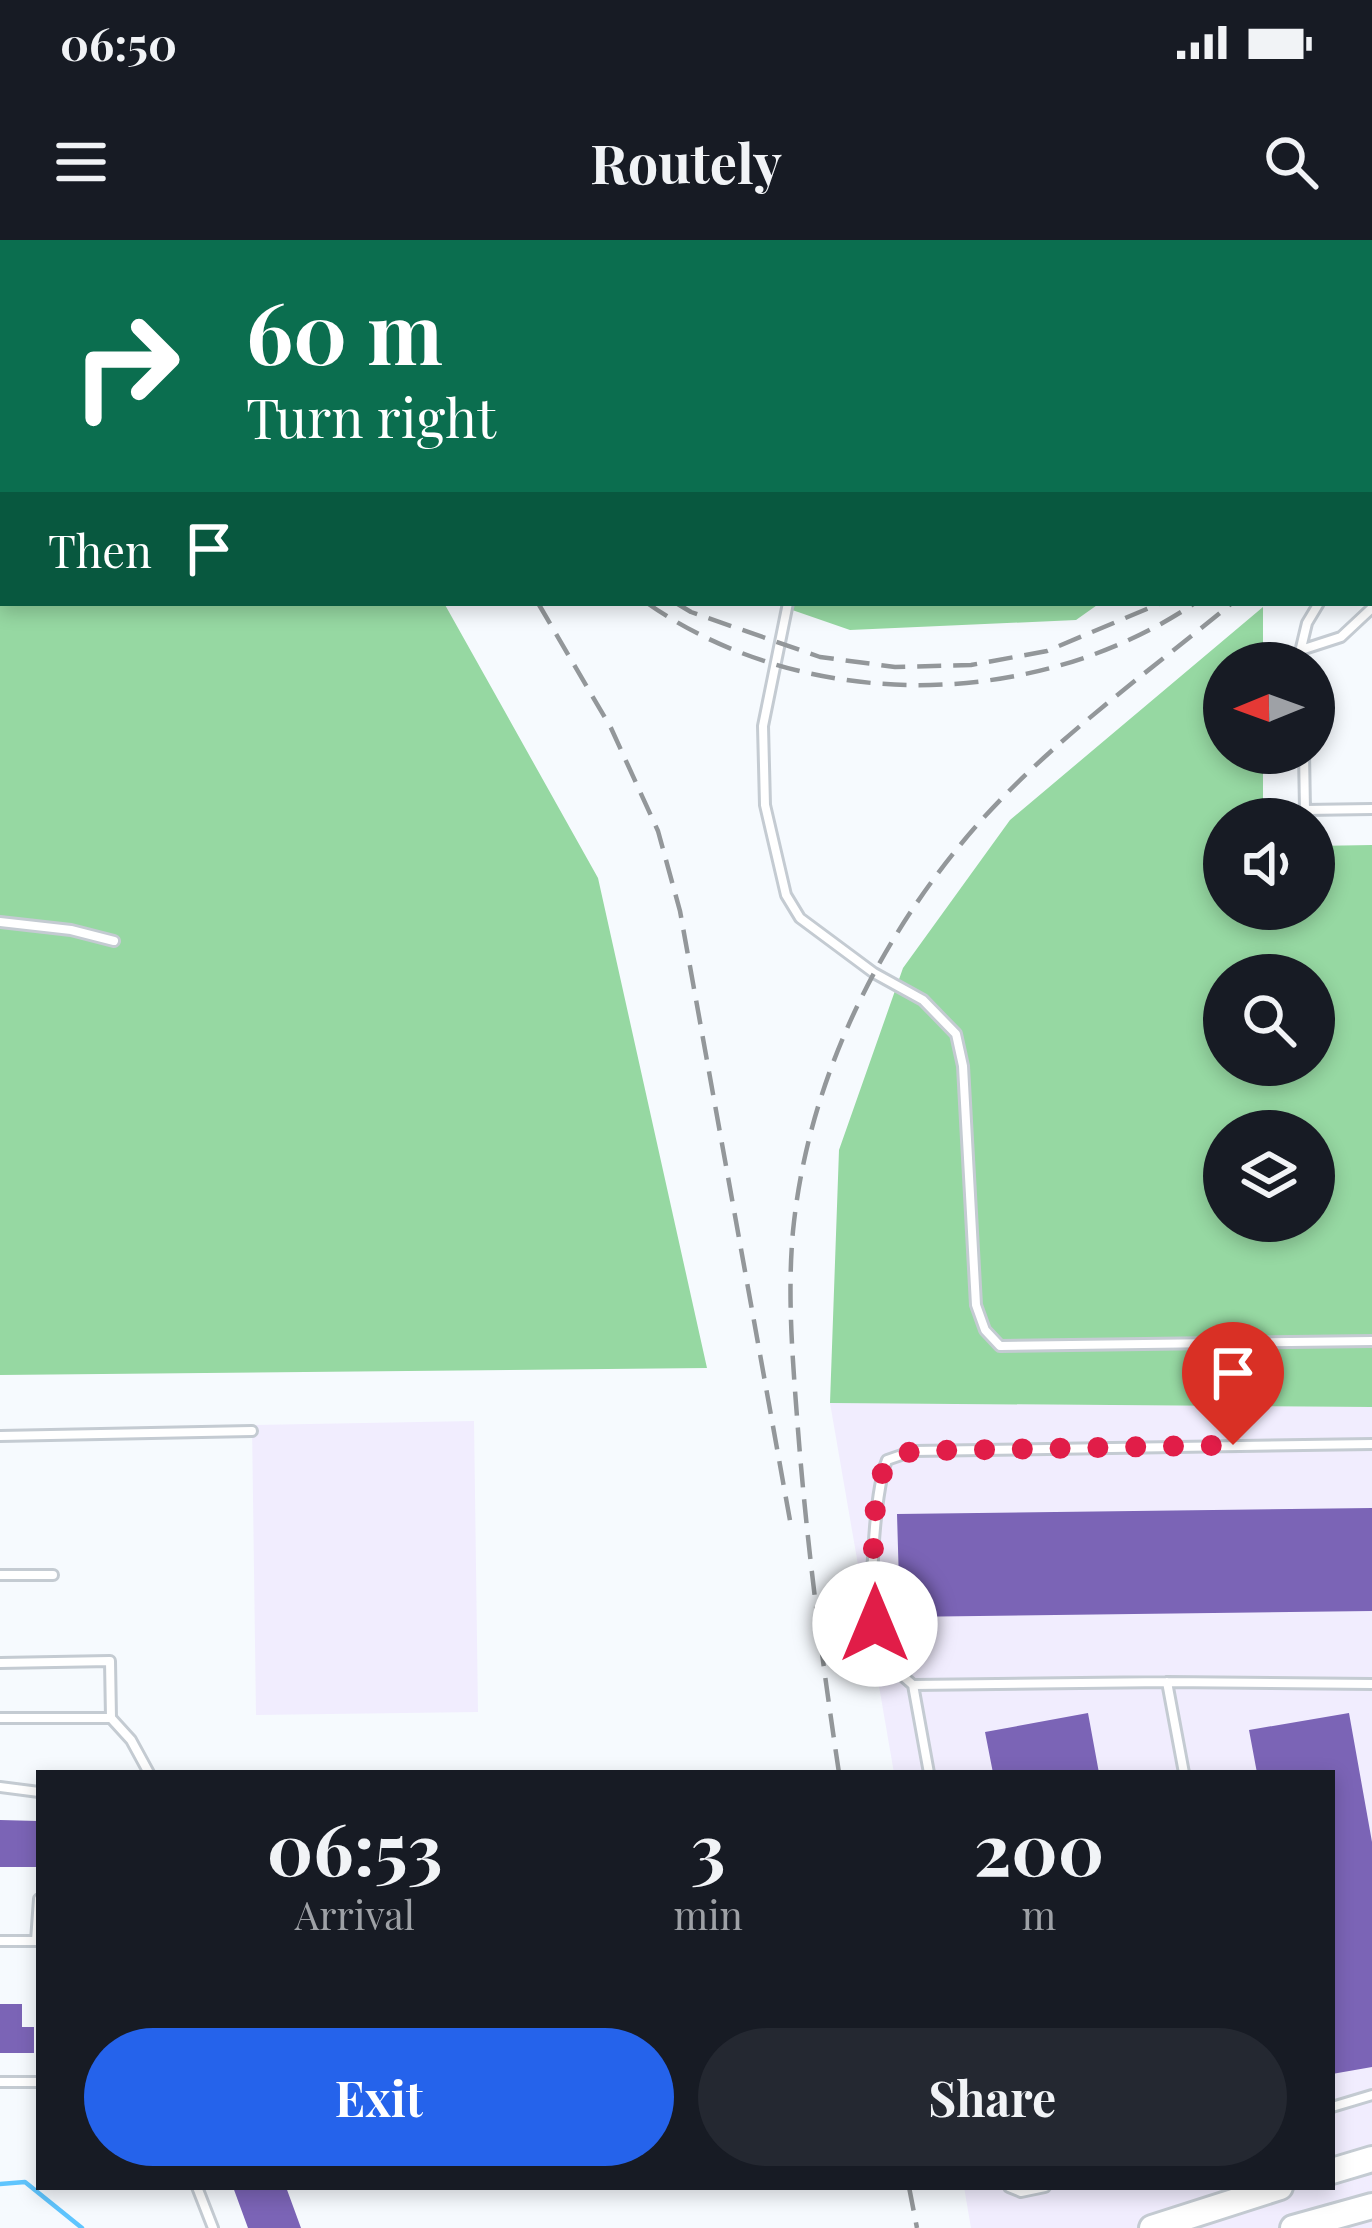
<!DOCTYPE html>
<style>
:root{--surface:#171b24;--page:#242831;--text:#f1f3f6;--muted:#9ea1a6;--accent:#2563eb}
body{margin:0;font-family:"Playfair Display",serif;background:var(--page);color:var(--text);height:100vh;display:flex;flex-direction:column;font-size:45px;white-space:nowrap}
*{box-sizing:border-box;margin:0}
p{font-size:39px;color:var(--muted)}
.icon{flex:none;width:66px;height:66px;fill:none;stroke:currentColor;stroke-width:2;stroke-linecap:round;stroke-linejoin:round}
.map{position:relative;flex:1;overflow:hidden}
.panel{position:absolute;left:36px;top:1530px;width:1299px;height:420px;display:flex;flex-direction:column;background:var(--surface);border-radius:0px;box-shadow:0 6px 18px #0003}
.panel>*{flex:none}
.hud{position:absolute;left:0px;top:0px;width:1374px;height:366px;box-shadow:0 6px 18px #0003;background:#0b6e4f;color:#fff;overflow:hidden}
.needle{width:78px;rotate:269deg}
.fabs{position:absolute;left:1203px;top:402px;display:grid;gap:24px}
.fabs a{display:grid;place-items:center;width:132px;height:132px;border-radius:50%;background:var(--surface);box-shadow:0 6px 18px #0003;font-size:60px}
.pin{position:absolute;display:grid;place-items:center;width:102px;height:102px;color:#fff;margin:-123px -51px;border-radius:50% 50% 50% 0;rotate:-45deg;box-shadow:0 0 12px #0007}
.pin .icon{rotate:45deg}
.me{position:absolute;width:132px;margin:-66px;rotate:0deg;stroke-linejoin:round;filter:drop-shadow(0 0 9px #0008)}
.turn{display:flex;align-items:center;gap:42px;height:252px;padding:0 48px;font-size:54px}
.turn .icon{width:156px;height:156px;stroke-width:2.5}
.turn b{display:block;font-size:84px;line-height:102px}
.then{display:flex;align-items:center;height:114px;padding:0 48px;background:#0003;gap:24px;font-size:45px}
.eta{display:flex;justify-content:space-evenly;align-items:center;height:204px;text-align:center}
.eta b{font-size:72px;font-weight:700;line-height:84px}
.cta{display:flex;gap:24px;margin-top:auto;padding:24px 48px}
.cta a{flex:1;height:138px;border-radius:72px;background:var(--accent);color:#fff;font-size:48px;font-weight:700;line-height:138px;text-align:center}
.cta a+a{background:var(--page);color:var(--text)}
.status{display:flex;justify-content:space-between;align-items:center;height:84px;padding:0 60px;background:var(--surface);direction:ltr}
.status svg{height:33px;fill:currentColor}
header{display:flex;justify-content:space-between;align-items:center;height:156px;padding:0 48px;background:var(--surface);font-size:54px;font-weight:700}
.map>svg:first-child{display:block}
.industrial{fill:#f1edfe}
.green{fill:#96d8a2;fill-rule:evenodd}
.lines{fill:none;stroke-linecap:round;stroke-linejoin:round}
.stream{stroke:#5fc5fe;stroke-width:4.5}
.building{fill:#7b64b6}
.lane-casing{stroke:#c4cbd2;stroke-width:14}
.primary-casing{stroke:#c4cbd2;stroke-width:30}
.lane{stroke:#fff;stroke-width:8}
.primary{stroke:#fff;stroke-width:24}
.rail{stroke:#93979a;stroke-width:4.5;stroke-dasharray:24 12;stroke-linecap:butt}
.route{stroke:#e11d48;stroke-width:21;stroke-dasharray:0 37.8}
</style>
<div class="status"><b>06:50</b><svg viewBox="0 0 49 12"><path d="M0 12V9h3v3zM5 12V6h3v6zM10 12V3h3v9zM15 12V0h3v12zM26 1h20v11H26zM47 4h2v5h-2z"/></svg></div>
<header><svg class="icon" aria-label="menu" viewBox="0 0 24 24"><path d="M4 6h16M4 12h16M4 18h16"/></svg>Routely<svg class="icon" aria-label="search" viewBox="0 0 24 24"><circle cx="10" cy="10" r="6"/><path d="M15 15l6 6"/></svg></header>
<div class="map">
<svg width="1372" height="1988" viewBox="0 0 1372 1988">
<rect width="100%" height="100%" fill="#f6fafe"/>
<path class="industrial" d="M830,1163l542,4v821h-401l-7,-41h368v-414h-438z
M474,1181l4,291 -222,3 -4,-290z"/>
<path class="green" d="M0,0h266l1,3h-264v360h441l154,275 109,490 -707,7z
M594,0h778v155l-1,-152z
M772,363h328l-24,17 -226,10z
M1263,367v56h-39v90h39v66h-39v90h90v-63l58,-1v562l-542,-4 9,-253 64,-182 107,-148zM1224,735h90v90h-90zM1224,891h90v90h-90z"/>
<g class="lines">
<path class="stream" d="M0,1944l25,-2 57,46"/>
</g>
<path class="building" d="M1372,1268v103l-472,6 -3,-103z
M1088,1473l11,60h-106l-8,-41z
M1349,1473l23,129v225l-40,7v-301h-75l-8,-43z
M0,1580l39,1v46h-39z
M0,1764h22v23h12v26h-34z
M233,1947h53l15,41h-53z"/>
<g class="lines">
<g class="lane-casing">
<path id="lane" d="M661,0l1,3
M1371,316l1,-1
M788,363l-25,123 2,79 21,90 14,23 74,55 49,27 33,34 7,32 13,239 9,25 15,16 372,-5
M1301,408l6,-25 12,-20
M1302,423l-1,-13 40,-13 31,-29
M1304,513l1,57 67,-1
M0,682l71,8 43,11
M0,1196l252,-5
M0,1335h53
M0,1423l110,-2 1,57
M1167,1442l-254,3c-15,-13 -30,-25 -36,-44 -10,-33 -3,-149 10,-181l26,-9 459,-7
M913,1445l16,88
M0,1478h111l20,22 18,33
M1184,1533l-17,-91 205,2
M0,1547l39,5
M0,1701h39
M36,1701l3,-42
M0,1842h39
M1332,1867l40,-12
M197,1947l16,41
M1009,1947l12,5 24,-5"/>
</g>
<g class="primary-casing">
<path id="primary" d="M1332,1931l40,-12
M1152,1988l128,-41
M1293,1988l79,-22"/>
</g>
<use href="#lane" class="lane"/>
<use href="#primary" class="primary"/>
<path class="rail" d="M397,0l1,3
M429,0l1,3
M1371,200l1,-1
M1371,249l1,-1
M538,363l73,125 47,103 22,80 111,615
M647,363c159,111 388,108 548,0
M676,363l15,9 129,45 75,10 76,-2 76,-14 114,-48
M839,1533c-17,-114 -32,-227 -41,-343 -5,-66 -11,-133 -5,-199 14,-142 78,-278 168,-387 76,-93 179,-165 271,-241
M909,1947l8,41"/>
</g>
<g class="lines">
<path class="route" d="M875,1384c0,-53 -8,-114 12,-164l26,-9 320,-6"/>
</g>
</svg>
<div class="fabs">
<a><svg class="needle" viewBox="-14 -14 28 28"><path d="M0-13l5 13h-10z" fill="#e53935"/><path d="M0 13l5-13h-10z" fill="#9ea1a6"/></svg></a>
<a><svg class="icon" aria-label="sound" viewBox="0 0 24 24"><path d="M4 9h4l5-4v14l-5-4H4zM17 9q2 3 0 6"/></svg></a>
<a><svg class="icon" aria-label="search" viewBox="0 0 24 24"><circle cx="10" cy="10" r="6"/><path d="M15 15l6 6"/></svg></a>
<a><svg class="icon" aria-label="layers" viewBox="0 0 24 24"><path d="M12 4l9 5-9 5-9-5zM3 14l9 5 9-5"/></svg></a>
</div>
<div class="pin" style="left:1233px;top:1205px;background:#d93025"><svg class="icon" aria-label="arrive" viewBox="0 0 24 24"><path d="M6 21V4h12l-3 4 3 4H6"/></svg></div>
<svg class="me" style="left:875px;top:1384px" viewBox="-20 -20 40 40"><circle r="19" fill="#fff"/><path d="M0-13L10 11 0 6-10 11z" fill="#e11d48"/></svg>
<div class="hud">
<div class="turn"><svg class="icon" aria-label="right" viewBox="0 0 24 24"><path d="M7 20v-9h11M14 6l5 5-5 5"/></svg><div><b>60 m</b>Turn right</div></div>
<div class="then">Then<svg class="icon" aria-label="arrive" viewBox="0 0 24 24"><path d="M6 21V4h12l-3 4 3 4H6"/></svg></div>
</div>
<section class="panel">
<div class="eta">
<div><b>06:53</b><p>Arrival</p></div>
<div><b>3</b><p>min</p></div>
<div><b>200</b><p>m</p></div>
</div>
<div class="cta"><a>Exit</a><a>Share</a></div>
</section>
</div>
